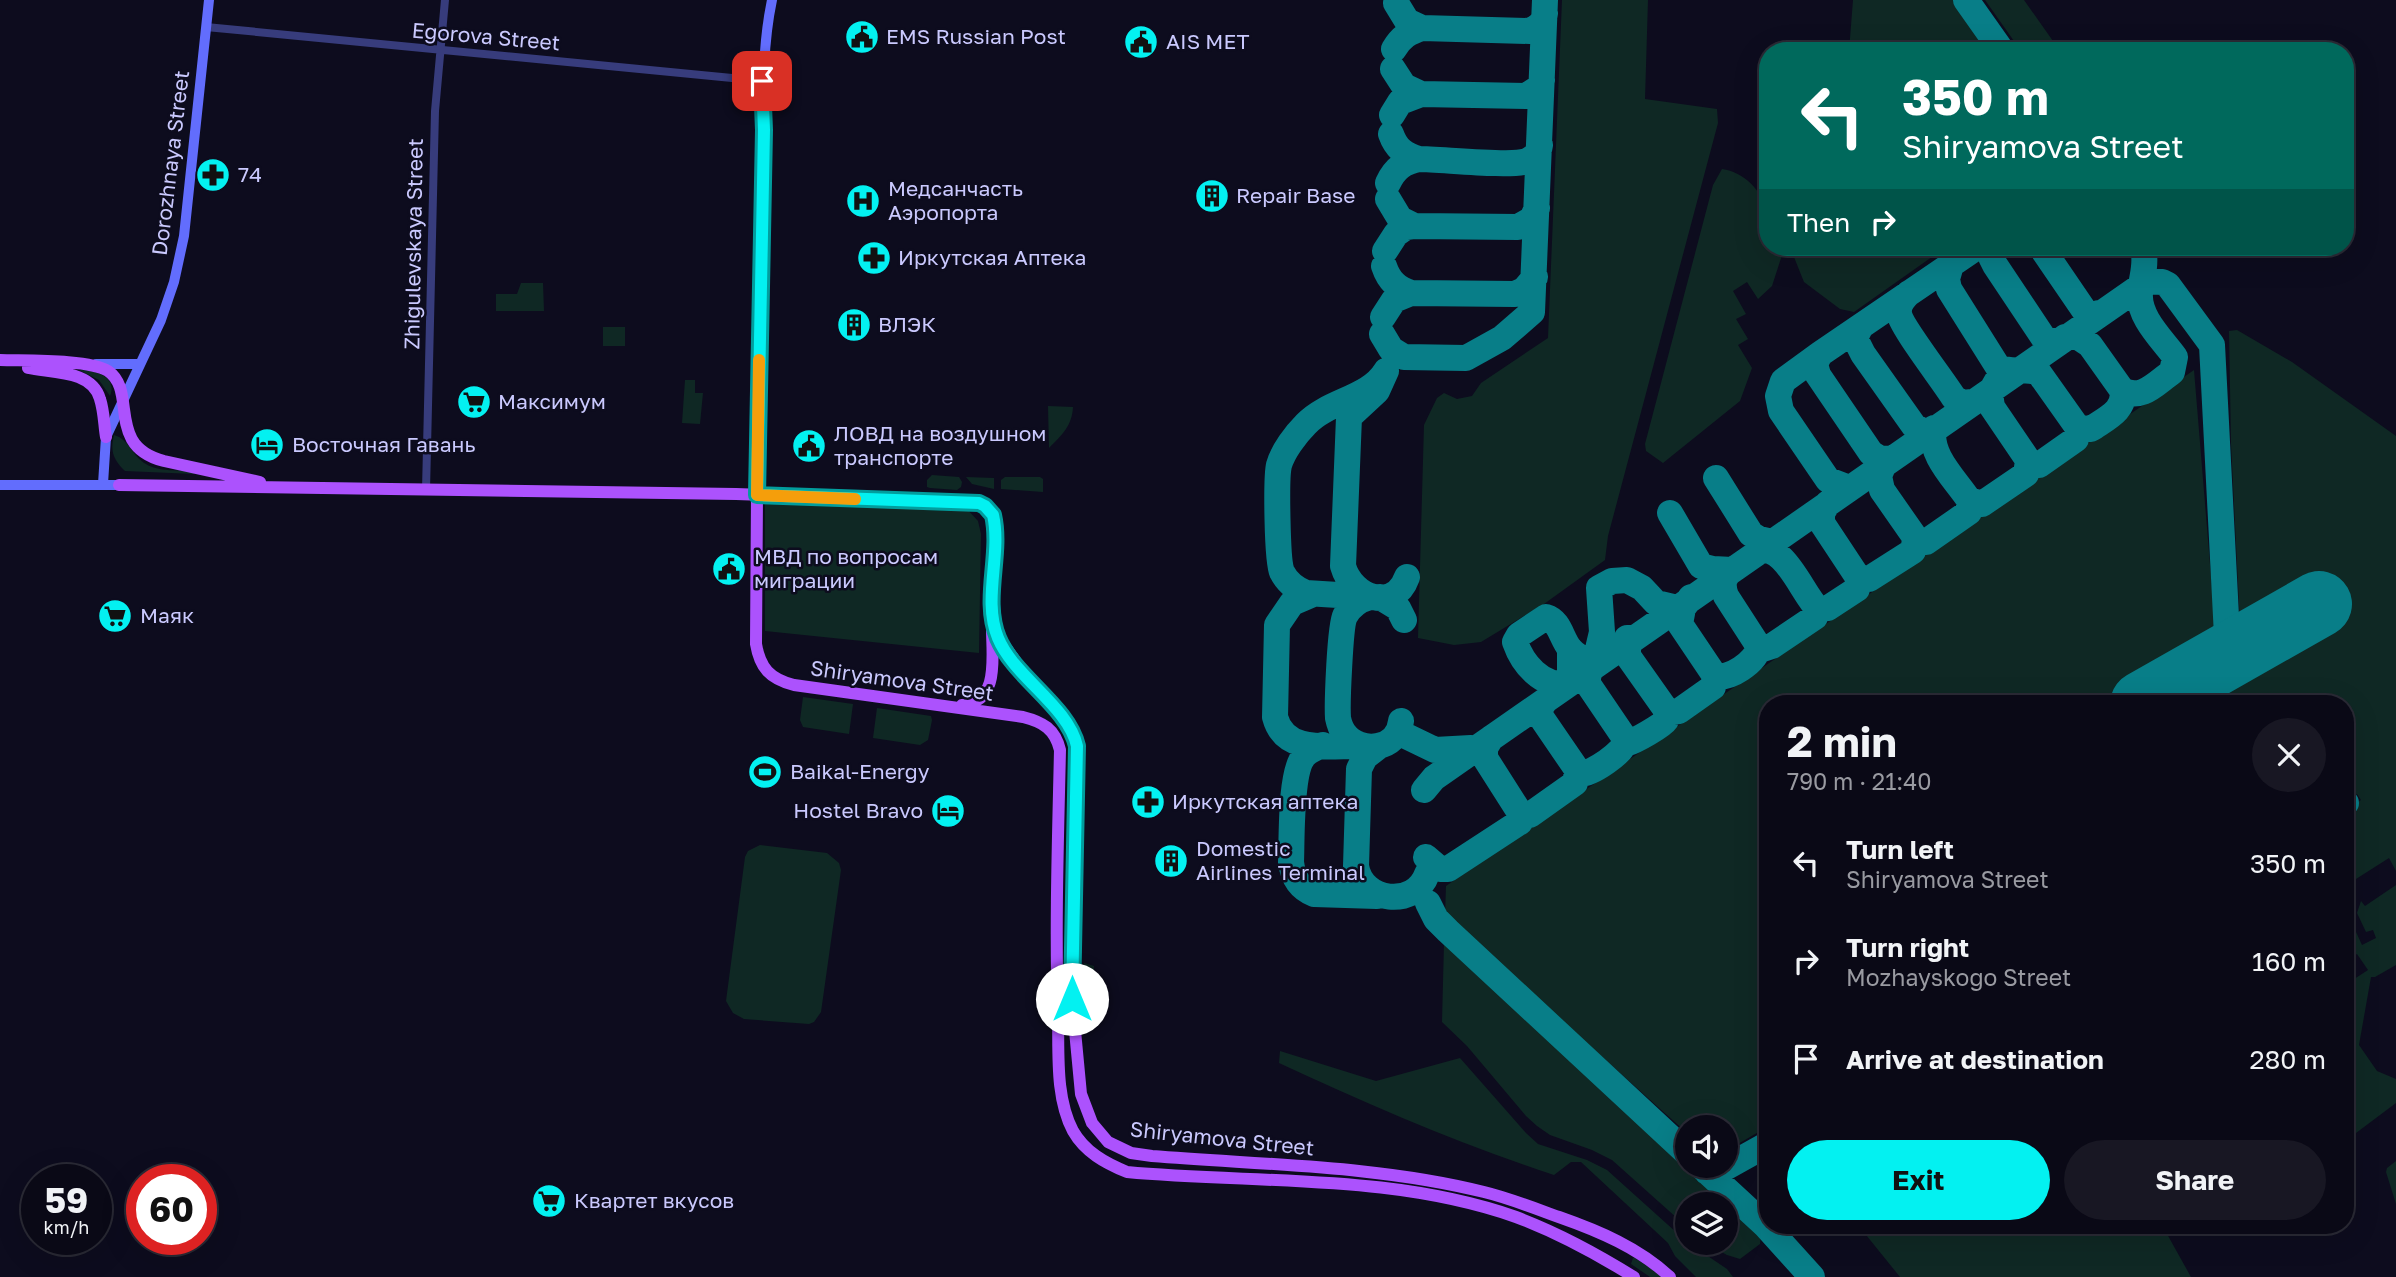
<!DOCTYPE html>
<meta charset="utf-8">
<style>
:root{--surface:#0a0916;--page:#181723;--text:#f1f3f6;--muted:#999aa1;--line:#2a2a35;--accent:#03f1f1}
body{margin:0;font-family:"Golos Text",sans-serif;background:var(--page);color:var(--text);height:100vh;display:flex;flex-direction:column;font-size:26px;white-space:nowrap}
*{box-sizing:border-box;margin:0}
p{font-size:23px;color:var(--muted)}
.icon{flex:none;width:38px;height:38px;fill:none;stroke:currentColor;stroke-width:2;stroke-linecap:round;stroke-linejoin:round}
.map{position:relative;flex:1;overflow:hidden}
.panel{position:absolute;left:1759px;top:695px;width:595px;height:539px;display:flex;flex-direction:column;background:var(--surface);border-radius:28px;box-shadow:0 7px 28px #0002,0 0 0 2px var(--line)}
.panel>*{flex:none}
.hud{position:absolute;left:1759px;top:42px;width:595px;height:214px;border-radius:28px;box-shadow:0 7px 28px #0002,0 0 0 2px var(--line);background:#00695c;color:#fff;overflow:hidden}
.controls{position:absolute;left:1675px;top:1115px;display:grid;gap:14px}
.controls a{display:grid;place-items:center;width:63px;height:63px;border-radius:50%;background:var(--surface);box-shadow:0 7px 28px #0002,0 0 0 2px var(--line);font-size:35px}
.speed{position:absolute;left:21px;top:1164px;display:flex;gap:14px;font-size:35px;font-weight:700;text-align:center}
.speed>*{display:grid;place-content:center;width:91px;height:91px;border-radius:50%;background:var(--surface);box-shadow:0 7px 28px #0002,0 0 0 2px var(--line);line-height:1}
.speed small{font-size:18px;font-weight:400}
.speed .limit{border:10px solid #d22;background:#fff;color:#111}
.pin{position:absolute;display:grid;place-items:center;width:60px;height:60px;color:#fff;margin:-30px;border-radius:14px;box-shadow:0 4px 10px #0006}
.me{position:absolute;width:77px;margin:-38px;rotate:0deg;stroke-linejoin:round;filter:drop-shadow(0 0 5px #0008)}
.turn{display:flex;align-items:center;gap:24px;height:147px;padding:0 28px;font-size:32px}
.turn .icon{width:91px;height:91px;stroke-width:2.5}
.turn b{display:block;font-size:49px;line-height:60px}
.then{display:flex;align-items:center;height:66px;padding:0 28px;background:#0003;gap:14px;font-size:26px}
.round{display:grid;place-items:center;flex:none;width:74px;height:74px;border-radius:37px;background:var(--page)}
.head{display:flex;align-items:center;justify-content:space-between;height:119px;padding:0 28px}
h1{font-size:42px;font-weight:700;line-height:52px}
.action{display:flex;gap:14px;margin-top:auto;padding:14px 28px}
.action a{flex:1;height:80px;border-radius:42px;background:var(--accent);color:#111;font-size:28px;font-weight:700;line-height:80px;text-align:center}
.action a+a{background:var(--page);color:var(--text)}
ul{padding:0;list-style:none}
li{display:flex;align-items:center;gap:21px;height:98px;padding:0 28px}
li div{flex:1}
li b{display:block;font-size:26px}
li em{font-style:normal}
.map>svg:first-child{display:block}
.green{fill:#0f2824}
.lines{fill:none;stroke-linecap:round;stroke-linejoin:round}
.taxiway{stroke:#087e88;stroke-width:26}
.runway{stroke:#087e88;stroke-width:66}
.street{stroke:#373c7c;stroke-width:8}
.secondary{stroke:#626dfd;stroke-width:10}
.primary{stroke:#ac52fd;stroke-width:12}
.route-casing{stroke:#029d9d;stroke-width:18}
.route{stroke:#03f1f1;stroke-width:12}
.slow{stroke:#f59e0b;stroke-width:12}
.labels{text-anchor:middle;stroke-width:5;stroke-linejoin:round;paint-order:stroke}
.street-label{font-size:21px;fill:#cac9fe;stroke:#0d0c1e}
.poi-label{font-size:21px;fill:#cac9fe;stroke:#0d0c1e;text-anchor:start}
</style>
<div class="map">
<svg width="2396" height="1277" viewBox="0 0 2396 1277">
<rect width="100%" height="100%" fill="#0d0c1e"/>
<path class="green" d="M1562,0h86l-3,99 72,10 1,14 -110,413 -3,24 -61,44 -63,38 -27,3 -36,-7 6,-213 13,-27 7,-5 13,6 15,-3 9,-13 67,-45z
M1853,0h101l35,51h-140z
M1985,0h39l36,51h-39z
M1722,169c22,3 40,21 45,44 3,10 1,23 1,34h14l1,5 -11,34 -14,13 -11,-17 -14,9 13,23 -10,5 12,20 -10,6 14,23 -12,33 -77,62 -17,-12 -1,-7 68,-259z
M1790,247h156l-92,65 -14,-3 -36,-27z
M521,283h22l1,28h-48v-17h21z
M603,327h22v19h-22z
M2237,330l55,32 104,74v435l-7,-13 -44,28v-76l16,-10 -4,-6 -2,2 -7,-3 -3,2v-91l-157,-1 142,-83 3,-10 -13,-24 -10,-2 -70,40 -9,-180 -2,-113z
M79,370c15,0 39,6 31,26l-11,-16z
M2194,370l22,267 -112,66 -336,1 -1,423 -41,24v-24h-39v6l-242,-217 1,-30z
M685,380h10v13h8l-3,31 -18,-1z
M1048,406l25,1c-1,19 -11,28 -24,41z
M114,435c15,4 18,21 32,29 12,8 34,6 49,7l-1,3 -69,-3c-12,-12 -15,-20 -11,-36z
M932,475l27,2 3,5 -1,5 -4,3 -27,-2 -3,-1v-7z
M966,477l28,1v11l-22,-5z
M1005,477h35l3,2v13l-42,-3v-9z
M765,502l201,6 12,13 3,13 -2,119 -214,-22z
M803,697l50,7 -4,30 -46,-7 -3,-7z
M877,708l54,8 1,4 -4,20 -8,5 -47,-7z
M760,845l67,8 12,10 2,7 -20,142 -7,10 -5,2 -65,-5 -11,-6 -7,-12 19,-144 3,-6z
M2396,885v80l-21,12h-4l-12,68 18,26 19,8v24l-48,36 -3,-5v-149l23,-15 -11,-16 -12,8v-54l17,37 14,-7 -3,-8 -7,2 -9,-19 4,-12 4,5z
M1444,943l317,291 -1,10 -20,15 -13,-4 -22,-12 21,-1v-38h-39v23l-75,-67 -20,-10 -42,-15 -13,-9 -11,-10 -59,-70 -25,-24z
M1084,963l10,3v28l-10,-10z
M1280,1051l96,30 84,-23 66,75 12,11 49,16 20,10 80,72 40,27 6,8h-37l-21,-21 -7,-13 -87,-81h-10l-17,13c-94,-31 -185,-70 -275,-112z
M2396,1161v43l-10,-32 1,-4z
M1858,1225h304l29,52h-291z
M1633,1258h2l28,19h-13l-19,-13z"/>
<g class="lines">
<path class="taxiway" d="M1966,0l36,51
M1396,3l11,18 15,7
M1394,49c7,-12 15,-17 28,-21l108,3c9,-4 14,-9 15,-18
M1393,69l11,17 17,8 105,2 14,-9 2,-7
M1392,115l8,-13 21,-8
M1391,134c5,14 13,21 28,25
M1388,183c7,-15 16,-21 31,-24 22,0 92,8 108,2 7,-3 12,-8 13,-16
M1388,199l12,20 14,7
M1991,247v10l4,8 48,72 5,4h11
M2041,247l45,66 6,2 7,-2
M1385,251l11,-17 10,-7 8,-1 104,1 14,-8 5,-11
M1951,265l-4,14 2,10 49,78c14,7 27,0 41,6l39,55 13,1c14,-10 36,-19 31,-39
M1384,266c5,15 13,22 27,27
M1909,293c-5,5 -11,12 -10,20 1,12 46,70 55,85l9,5 9,-1
M1383,317l11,-17 17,-7 104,1 9,-4 11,-13
M1861,326l-6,12 8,16 51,72 9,5 9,-1
M1382,334l9,15 13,8 62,1 36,-20 30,-26 13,-312
M2065,337h13l12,8 32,45c20,11 34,-7 50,-18l3,-15c-13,-18 -37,-40 -35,-64 1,-14 6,-24 4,-39
M1820,354l-5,10 3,11 53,78 8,5 11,1
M1998,379l-8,14 2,14 38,56 9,2 37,-26 2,-11
M1934,428c-6,26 21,51 35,72l13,4 44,-30 2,-13
M1884,464l-5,12 3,14 37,53 7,-1 43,-30v-12
M1716,478l35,56 8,5 13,3
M1849,488l-21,-8 -47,-69 -3,-15 5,-15 37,-27 157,-107
M1670,513l31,53 12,3 19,1c-9,7 -10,15 -6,26l33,51 4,2 9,-3 43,-29v-11
M1756,553c27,-15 46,41 62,56l10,-1 29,-19 2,-10 -37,-56v-10l6,-10
M1859,579h10l44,-28 2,-11
M1313,594l-21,9 -15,22 -2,92c10,38 55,28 87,29
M1370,597l-64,-4c-10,-4 -19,-11 -24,-21 -5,-11 -6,-95 -3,-107 4,-14 17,-31 27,-41 23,-24 63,-25 80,-53l-9,20 -28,26 -6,149c9,32 51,47 64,11
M1370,597c-11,3 -19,8 -25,19 -5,10 -8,88 -7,102 1,5 3,11 6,15 16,22 54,17 57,-12
M1380,597l18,11 6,12
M1691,597l-8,11 -3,16 35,52c14,4 41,-14 44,-29
M1627,638h7l-6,7v11l36,51 7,5 8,-1 34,-24 2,-11
M1570,649v22l-3,14c-26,0 -44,-20 -52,-43l4,-7 27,-18c14,4 15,21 24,32 6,7 16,12 24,17l8,-34 -3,-44 13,-7 15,-1 15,8 14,15 21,5
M1591,668l-3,9v7l40,59c7,-2 34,-17 38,-23 2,-5 0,-8 -2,-13
M1546,700l-6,8 1,9 39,57c12,0 44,-22 46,-33
M1406,736l29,14 36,-2 5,1
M1491,738l-6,10v10l35,55 10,2 45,-32 2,-11
M1323,745c-7,3 -14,5 -19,11 -14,16 -12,84 -13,106 2,16 8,26 23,32l63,2
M1378,747l-13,10 -6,12 -3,97c6,37 59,42 71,8
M1424,790l10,-12 714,-497 14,1 6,3 44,60 16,310
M2345,804l1,-1
M1426,857l14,12h8l72,-47v-9
M1428,903l8,16 12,12 239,222
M1701,1166l65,60 46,51
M1707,1172l9,1 52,-29"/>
<path class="runway" d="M2143,704l176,-100"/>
<path class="street" d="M206,27l557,54
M426,490l9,-379 10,-111"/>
<path class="secondary" d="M96,364h43
M103,484l3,-47 55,-117 13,-38 10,-46 25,-236
M0,485h119
M757,495l7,-365c-1,-44 -1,-87 8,-130"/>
<path class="primary" d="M0,360c24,1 89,-1 108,11 30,20 -3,75 56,90l96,21
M28,368c24,5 64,2 72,31 4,12 4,26 6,38
M119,485l617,9 243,9c9,4 13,9 15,19l-2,84 5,29 33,47 35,40 11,20 -4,257 9,95 11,29 16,19 23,11 21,3c110,9 224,9 332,36 25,6 50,16 75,25 40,14 80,31 111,60
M757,495l-1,149c4,24 14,35 38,41l229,32c20,5 32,12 37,33 -2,89 -5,177 -2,266 1,36 -3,81 15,115 12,21 32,32 54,41 129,12 264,1 389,45 40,15 81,37 118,60
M962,705c38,-3 30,-48 30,-76"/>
</g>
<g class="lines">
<g class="route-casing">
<path id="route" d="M762,81l2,49 -7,365 222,8 6,3 8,9c9,40 -11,84 5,123 16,39 70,68 79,108l-5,253"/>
</g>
<use href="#route" class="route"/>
<path class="slow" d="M759,360l-2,135 98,4"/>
</g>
<defs>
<g id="civic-disc" transform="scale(1.75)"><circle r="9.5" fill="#03f1f1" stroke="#0d0c1e"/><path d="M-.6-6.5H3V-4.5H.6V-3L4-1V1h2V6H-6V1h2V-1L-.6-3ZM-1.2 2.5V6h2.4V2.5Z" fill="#111"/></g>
<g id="pharmacy-disc" transform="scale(1.75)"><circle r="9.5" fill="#03f1f1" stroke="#0d0c1e"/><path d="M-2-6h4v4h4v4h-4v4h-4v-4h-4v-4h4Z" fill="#111"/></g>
<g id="building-disc" transform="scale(1.75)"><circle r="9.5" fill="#03f1f1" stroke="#0d0c1e"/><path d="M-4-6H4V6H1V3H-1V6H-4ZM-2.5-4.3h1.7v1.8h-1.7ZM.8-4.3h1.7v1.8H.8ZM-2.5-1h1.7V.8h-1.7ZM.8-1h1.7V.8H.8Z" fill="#111"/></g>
<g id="hospital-disc" transform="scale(1.75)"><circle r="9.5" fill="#03f1f1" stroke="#0d0c1e"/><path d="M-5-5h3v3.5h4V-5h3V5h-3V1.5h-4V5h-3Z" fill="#111"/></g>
<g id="supermarket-disc" transform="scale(1.75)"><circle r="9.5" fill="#03f1f1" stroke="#0d0c1e"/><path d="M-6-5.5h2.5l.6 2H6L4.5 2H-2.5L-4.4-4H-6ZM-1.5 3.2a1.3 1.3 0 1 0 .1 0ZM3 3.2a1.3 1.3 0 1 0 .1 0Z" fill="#111"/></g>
<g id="hotel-disc" transform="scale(1.75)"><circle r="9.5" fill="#03f1f1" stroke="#0d0c1e"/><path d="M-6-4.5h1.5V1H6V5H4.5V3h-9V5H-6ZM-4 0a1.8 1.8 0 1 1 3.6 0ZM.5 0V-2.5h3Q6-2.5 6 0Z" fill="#111"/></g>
<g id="stadium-disc" transform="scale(1.75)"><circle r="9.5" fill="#03f1f1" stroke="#0d0c1e"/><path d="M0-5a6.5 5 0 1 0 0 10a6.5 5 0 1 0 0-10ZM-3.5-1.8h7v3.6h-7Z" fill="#111"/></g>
</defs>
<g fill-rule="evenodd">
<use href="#civic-disc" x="862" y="37"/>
<use href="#civic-disc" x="1141" y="42"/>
<use href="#pharmacy-disc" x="213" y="175"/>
<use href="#building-disc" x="1212" y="196"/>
<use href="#hospital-disc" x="863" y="201"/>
<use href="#pharmacy-disc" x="874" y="258"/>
<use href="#building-disc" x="854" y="325"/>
<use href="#supermarket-disc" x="474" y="402"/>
<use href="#hotel-disc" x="267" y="445"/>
<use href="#civic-disc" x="809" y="446"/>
<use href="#civic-disc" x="729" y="569"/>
<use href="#supermarket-disc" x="115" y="616"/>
<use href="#stadium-disc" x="765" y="772"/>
<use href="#pharmacy-disc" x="1148" y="802"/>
<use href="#hotel-disc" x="948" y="811"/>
<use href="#building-disc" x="1171" y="861"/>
<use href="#supermarket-disc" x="549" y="1201"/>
</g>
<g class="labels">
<g class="street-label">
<text transform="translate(486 37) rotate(5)" y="7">Egorova Street</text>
<text transform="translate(171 163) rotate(-83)" y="7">Dorozhnaya Street</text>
<text transform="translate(414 244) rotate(-89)" y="7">Zhigulevskaya Street</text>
<text transform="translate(902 681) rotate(8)" y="7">Shiryamova Street</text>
<text transform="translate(1222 1139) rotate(6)" y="7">Shiryamova Street</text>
</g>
<g class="poi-label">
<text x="886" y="44">EMS Russian Рost</text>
<text x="1166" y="49">AIS MET</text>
<text x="238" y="182">74</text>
<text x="888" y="196">Медсанчасть<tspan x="888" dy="24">Аэропорта</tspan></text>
<text x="1236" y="203">Repair Base</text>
<text x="898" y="265">Иркутская Аптека</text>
<text x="878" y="332">ВЛЭК</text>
<text x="498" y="409">Максимум</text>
<text x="834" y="441">ЛОВД на воздушном<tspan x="834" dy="24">транспорте</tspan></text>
<text x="292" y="452">Восточная Гавань</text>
<text x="754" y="564">МВД по вопросам<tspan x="754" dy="24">миграции</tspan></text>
<text x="140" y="623">Маяк</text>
<text x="790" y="779">Baikal-Energy</text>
<text x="1172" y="809">Иркутская аптека</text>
<text x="923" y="818" text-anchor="end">Hostel Bravo</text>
<text x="1196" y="856">Domestic<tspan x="1196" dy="24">Airlines Terminal</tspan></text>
<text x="574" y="1208">Квартет вкусов</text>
</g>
</g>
</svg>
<div class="controls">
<a><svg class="icon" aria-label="sound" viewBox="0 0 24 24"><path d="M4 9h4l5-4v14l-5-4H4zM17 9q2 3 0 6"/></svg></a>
<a><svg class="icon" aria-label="layers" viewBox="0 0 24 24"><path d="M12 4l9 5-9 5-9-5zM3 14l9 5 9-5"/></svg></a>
</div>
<div class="speed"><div>59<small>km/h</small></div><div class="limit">60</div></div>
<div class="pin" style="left:762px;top:81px;background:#d93025"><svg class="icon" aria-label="arrive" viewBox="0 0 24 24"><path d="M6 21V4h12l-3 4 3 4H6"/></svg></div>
<svg class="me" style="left:1072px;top:999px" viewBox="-20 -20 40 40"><circle r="19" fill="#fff"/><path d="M0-13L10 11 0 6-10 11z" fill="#03f1f1"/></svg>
<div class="hud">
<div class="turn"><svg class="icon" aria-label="left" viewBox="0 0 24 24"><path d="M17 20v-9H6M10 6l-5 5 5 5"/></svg><div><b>350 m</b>Shiryamova Street</div></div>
<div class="then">Then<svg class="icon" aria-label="right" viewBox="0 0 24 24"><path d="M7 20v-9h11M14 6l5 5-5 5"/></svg></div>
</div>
<section class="panel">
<div class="head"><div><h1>2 min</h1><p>790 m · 21:40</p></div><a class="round"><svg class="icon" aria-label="close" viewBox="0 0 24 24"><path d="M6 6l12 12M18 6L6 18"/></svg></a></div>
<ul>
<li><svg class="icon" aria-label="left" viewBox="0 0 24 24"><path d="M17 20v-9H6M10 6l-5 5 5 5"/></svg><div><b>Turn left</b><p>Shiryamova Street</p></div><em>350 m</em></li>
<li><svg class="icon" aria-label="right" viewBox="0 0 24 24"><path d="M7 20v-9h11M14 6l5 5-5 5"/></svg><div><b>Turn right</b><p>Mozhayskogo Street</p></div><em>160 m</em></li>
<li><svg class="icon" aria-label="arrive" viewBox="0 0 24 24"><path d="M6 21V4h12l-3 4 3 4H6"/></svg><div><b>Arrive at destination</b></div><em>280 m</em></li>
</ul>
<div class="action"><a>Exit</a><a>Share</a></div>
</section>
</div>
